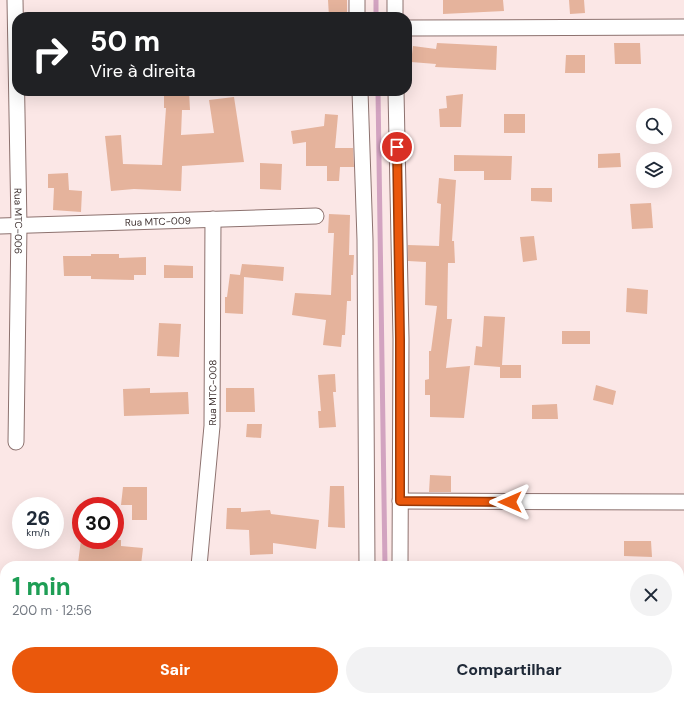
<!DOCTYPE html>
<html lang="pt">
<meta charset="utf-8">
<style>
:root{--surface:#fff;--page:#f2f2f3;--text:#1f2937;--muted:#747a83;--accent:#ea580c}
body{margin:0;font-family:"DM Sans",sans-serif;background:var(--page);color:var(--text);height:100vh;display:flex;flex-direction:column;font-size:15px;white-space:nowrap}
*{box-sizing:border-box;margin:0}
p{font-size:13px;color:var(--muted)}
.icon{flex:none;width:22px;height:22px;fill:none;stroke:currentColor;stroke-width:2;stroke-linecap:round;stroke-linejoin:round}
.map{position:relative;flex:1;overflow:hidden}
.side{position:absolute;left:0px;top:561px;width:684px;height:140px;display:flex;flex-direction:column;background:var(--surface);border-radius:16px 16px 0 0;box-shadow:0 4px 16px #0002}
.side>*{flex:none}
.top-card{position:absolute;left:12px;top:12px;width:400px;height:84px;border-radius:16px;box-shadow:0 4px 16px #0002;background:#202124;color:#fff;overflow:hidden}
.buttons{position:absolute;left:636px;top:108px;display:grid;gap:8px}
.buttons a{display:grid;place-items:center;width:36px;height:36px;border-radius:50%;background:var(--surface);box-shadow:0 4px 16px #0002;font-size:20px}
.speed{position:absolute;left:12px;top:497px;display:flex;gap:8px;font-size:20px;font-weight:700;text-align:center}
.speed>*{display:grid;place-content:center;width:52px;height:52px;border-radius:50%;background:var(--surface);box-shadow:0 4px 16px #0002;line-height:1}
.speed small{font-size:10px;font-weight:400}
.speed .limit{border:6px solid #d22;background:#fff;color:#111}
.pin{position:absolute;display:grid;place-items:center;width:34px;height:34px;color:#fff;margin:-17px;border:2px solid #fff;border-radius:50%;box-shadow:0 1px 4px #0007}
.me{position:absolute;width:44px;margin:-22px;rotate:270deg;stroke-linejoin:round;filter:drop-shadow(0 0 3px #0008)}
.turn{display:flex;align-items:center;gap:14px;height:84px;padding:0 12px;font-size:18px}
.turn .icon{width:52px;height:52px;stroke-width:2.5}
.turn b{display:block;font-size:28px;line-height:34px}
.round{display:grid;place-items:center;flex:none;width:42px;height:42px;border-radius:21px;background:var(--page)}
.head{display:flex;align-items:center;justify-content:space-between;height:68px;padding:0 12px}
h1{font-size:24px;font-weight:800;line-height:30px;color:#1e9e55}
.primary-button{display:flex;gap:8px;margin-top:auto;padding:8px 12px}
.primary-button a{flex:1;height:46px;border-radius:24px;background:var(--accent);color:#fff;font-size:16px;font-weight:800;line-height:46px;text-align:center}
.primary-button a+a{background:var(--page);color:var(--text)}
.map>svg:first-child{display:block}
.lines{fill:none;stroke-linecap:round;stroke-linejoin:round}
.stream{stroke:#d2a3c0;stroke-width:5}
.building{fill:#e5b39c}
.minor-casing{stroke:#8d726f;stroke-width:17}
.minor{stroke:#fff;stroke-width:15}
.route-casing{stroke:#983908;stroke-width:10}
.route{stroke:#ea580c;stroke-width:7}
.labels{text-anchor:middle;stroke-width:3;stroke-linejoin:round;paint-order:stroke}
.street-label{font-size:10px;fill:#423534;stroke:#fff8f7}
</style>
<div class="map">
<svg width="684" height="701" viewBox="0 0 684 701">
<rect width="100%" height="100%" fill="#fbe7e6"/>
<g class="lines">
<path class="stream" d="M376,0v17
M378,91l7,475
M387,696v5"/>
</g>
<path class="building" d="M328,0h19v17h-18z
M443,0h60l1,11 -61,3z
M569,0h15l1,13 -15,1z
M437,43l60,3 -1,24 -61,-3 1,-3 -25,-2 2,-16 23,3z
M614,43h26l1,21h-26z
M566,55h19v18h-20z
M164,91h25l1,19h-8l-1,25 33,-2 -5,-33 25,-3 10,65 -62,4 -1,25 -47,-2 -23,2 -6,-55 16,-1 2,29 39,1 4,-57h-2z
M463,94l-2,33h-21l-1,-18 8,-1 -1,-12z
M325,114l13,1 -3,33h18l1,19h-14l-1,14h-12v-15h-21v-24l-13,2 -2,-13 33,-5z
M504,114h21v19h-21z
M620,153l1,14 -23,1v-14z
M454,155l58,1 -1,24h-27v-9h-30z
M260,163l22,1 -1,26 -21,-1z
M68,173l1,17 13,1 -1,21 -28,-2 1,-22h-6v-14z
M439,178l17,2 -4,61h2l1,22h-7l-1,56h5l-6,49 24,-2 -6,52 -34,-1v-22h-5v-15l4,-1v-28h2l6,-45 -12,-1 1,-43 -18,-1v-16l31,1 2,-42 -4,-1z
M531,188h21v14l-21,-1z
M651,203l2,25 -21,1 -2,-25z
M329,214l21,1 -1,40h5l-1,20h-2v26h-4l-2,34h-3l-1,12 -18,-2 3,-25 -34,-5 3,-22 36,2 3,-62h-6z
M534,236l3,24 -14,2 -3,-25z
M91,254h28v4l27,-1v18h-12v5l-43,-1v-3h-27l-1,-20h28z
M242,264l42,3 -1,14 -39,-4 -1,37 -18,-1v-16h2l3,-23 10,1z
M164,265l29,1v12h-29z
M627,288l21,2 -1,24 -21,-2z
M484,316l21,1 -3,48h19v13h-21v-11l-26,-2 2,-19 6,1z
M159,323l22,1 -2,33 -22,-1z
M562,331h28v13h-28z
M335,374l1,18h-3l3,35 -17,1 -1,-17h3l-3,-36z
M596,385l20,6 -3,14 -20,-5z
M150,388v5l38,-1 1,22 -65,2 -1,-27z
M226,388h28l1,24h-29z
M557,404l1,15h-26v-14z
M247,424h15l-1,14 -15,-1z
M430,475l21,1v16h-22z
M330,486h14l1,42 -17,-1z
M123,487h24v33h-15v-15h-11z
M227,508h14v4l29,-2 1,4 48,6 -3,29 -43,-6v11l-23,1 -1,-25 -23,-1z
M81,540h40v6l22,2 -2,17 -42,-3 -1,4 -20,-3z
M624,541h27l1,16 -28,-1z"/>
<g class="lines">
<g class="minor-casing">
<g id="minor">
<path id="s1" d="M15,0l4,226 -3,216"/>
<path d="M357,0v17"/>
<path d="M395,0v17"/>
<path d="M407,28l277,-1"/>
<path d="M360,91l5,149 2,326"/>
<path d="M396,91l5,248 -1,227"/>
<path id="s2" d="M0,226l316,-10"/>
<path d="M400,501l284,1"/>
<path id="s3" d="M199,566l13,-140 1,-207"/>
<path d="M0,604h5"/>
<path d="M370,696v5"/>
<path d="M402,696v5"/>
</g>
</g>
<use href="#minor" class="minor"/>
</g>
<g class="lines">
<g class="route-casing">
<path id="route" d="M397,147l3,192v162l110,1"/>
</g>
<use href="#route" class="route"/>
</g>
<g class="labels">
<g class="street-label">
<text dy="4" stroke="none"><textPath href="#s1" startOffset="221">Rua MTC-006</textPath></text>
<text dy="4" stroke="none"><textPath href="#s2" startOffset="158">Rua MTC-009</textPath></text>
<text dy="4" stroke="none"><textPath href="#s3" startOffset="174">Rua MTC-008</textPath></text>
</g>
</g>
</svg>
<div class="buttons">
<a><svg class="icon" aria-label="search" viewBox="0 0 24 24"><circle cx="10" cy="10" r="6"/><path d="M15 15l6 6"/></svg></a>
<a><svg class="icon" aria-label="layers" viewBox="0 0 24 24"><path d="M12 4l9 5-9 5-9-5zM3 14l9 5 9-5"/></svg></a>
</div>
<div class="speed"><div>26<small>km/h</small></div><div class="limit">30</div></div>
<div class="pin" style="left:397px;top:147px;background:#d93025"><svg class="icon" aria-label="arrive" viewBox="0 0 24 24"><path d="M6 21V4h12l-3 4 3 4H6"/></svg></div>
<svg class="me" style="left:510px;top:502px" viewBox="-20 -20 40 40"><path d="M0-17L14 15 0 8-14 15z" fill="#ea580c" stroke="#fff" stroke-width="4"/></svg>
<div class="top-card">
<div class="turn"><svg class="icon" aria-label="right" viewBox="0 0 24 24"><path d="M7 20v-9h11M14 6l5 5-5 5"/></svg><div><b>50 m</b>Vire à direita</div></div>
</div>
<section class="side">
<div class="head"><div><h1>1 min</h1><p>200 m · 12:56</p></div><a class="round"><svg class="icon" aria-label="close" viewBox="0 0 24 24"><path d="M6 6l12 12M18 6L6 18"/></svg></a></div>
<div class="primary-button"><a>Sair</a><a>Compartilhar</a></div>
</section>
</div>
